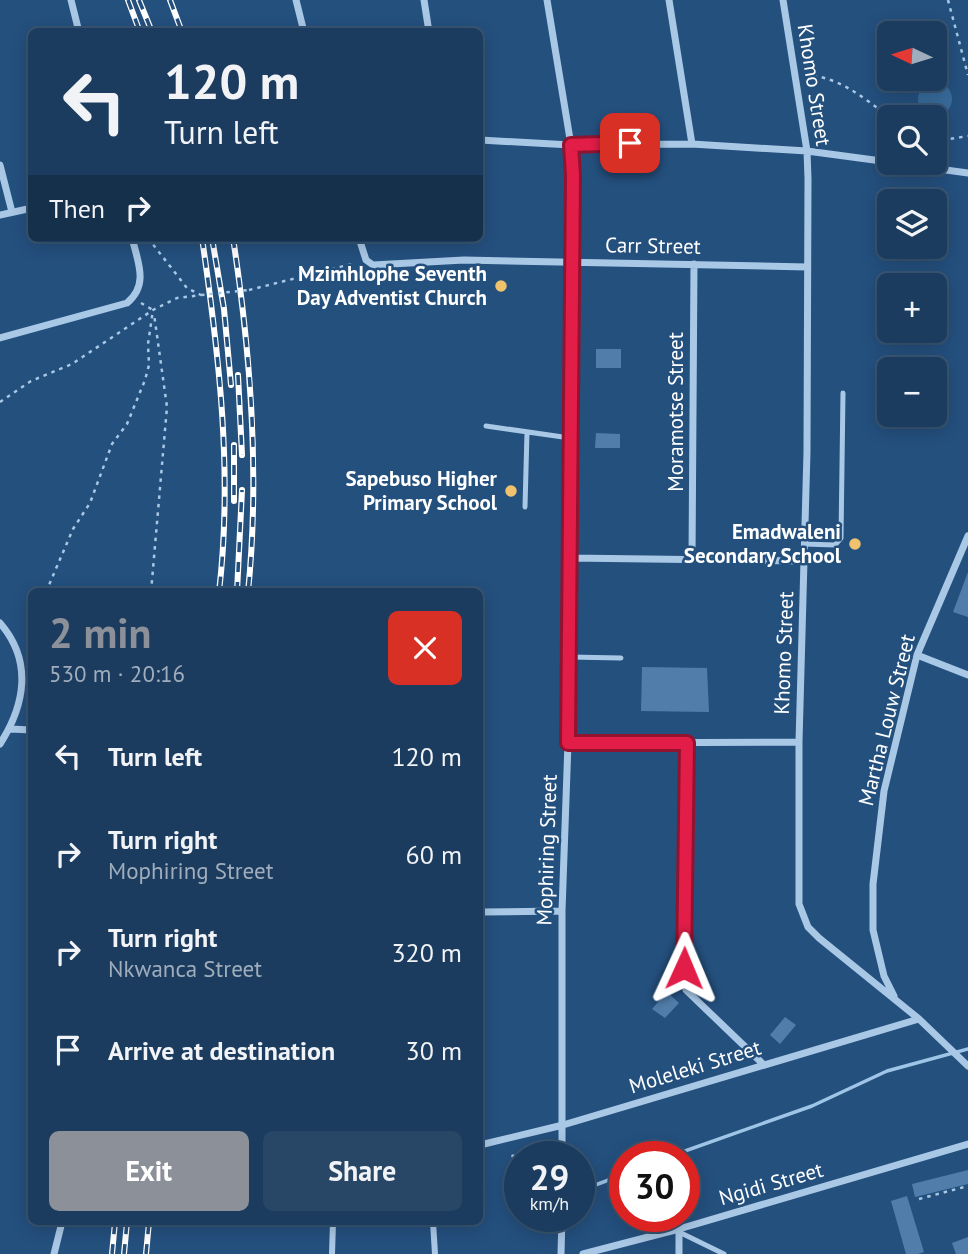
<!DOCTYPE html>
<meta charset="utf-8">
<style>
:root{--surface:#1b3c5e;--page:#284767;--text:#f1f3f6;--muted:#a0adbc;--line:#395673;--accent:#8c9099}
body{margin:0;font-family:"PT Sans",sans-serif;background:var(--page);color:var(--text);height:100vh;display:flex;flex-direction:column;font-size:26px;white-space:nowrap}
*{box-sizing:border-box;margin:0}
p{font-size:23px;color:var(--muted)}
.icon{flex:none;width:38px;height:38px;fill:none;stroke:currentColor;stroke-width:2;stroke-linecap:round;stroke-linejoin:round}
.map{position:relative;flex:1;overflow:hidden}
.drawer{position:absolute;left:28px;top:588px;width:455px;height:637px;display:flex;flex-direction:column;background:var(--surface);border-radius:10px;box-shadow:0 4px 18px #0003,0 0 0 2px var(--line)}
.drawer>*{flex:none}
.banner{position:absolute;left:28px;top:28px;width:455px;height:214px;border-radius:10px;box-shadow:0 4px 18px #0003,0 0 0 2px var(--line);background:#1b3c5e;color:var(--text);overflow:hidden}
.needle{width:46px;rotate:274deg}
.buttons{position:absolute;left:877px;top:21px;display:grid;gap:14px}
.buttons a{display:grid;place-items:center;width:70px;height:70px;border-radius:10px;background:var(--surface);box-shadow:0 4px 18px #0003,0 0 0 2px var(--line);font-size:35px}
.speed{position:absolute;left:504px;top:1141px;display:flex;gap:14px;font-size:35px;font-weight:700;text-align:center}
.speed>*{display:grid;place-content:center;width:91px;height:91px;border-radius:50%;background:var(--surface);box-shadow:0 4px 18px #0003,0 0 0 2px var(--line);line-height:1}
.speed small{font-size:18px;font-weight:400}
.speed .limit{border:10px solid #d22;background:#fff;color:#111}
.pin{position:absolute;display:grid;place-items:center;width:60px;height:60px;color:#fff;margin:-30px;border-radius:14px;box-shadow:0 4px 10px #0006}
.me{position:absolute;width:77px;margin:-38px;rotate:1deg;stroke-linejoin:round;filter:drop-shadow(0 0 5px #0008)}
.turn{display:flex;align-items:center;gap:24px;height:147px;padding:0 21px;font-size:32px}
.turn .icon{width:91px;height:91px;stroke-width:2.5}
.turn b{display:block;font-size:49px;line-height:60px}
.then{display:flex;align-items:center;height:66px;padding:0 21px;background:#0003;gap:14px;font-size:26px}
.round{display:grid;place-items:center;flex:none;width:74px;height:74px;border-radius:10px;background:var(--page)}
.head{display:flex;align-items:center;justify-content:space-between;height:119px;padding:0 21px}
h1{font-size:42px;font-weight:800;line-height:52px;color:var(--accent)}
.cta{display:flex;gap:14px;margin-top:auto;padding:14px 21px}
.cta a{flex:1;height:80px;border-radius:10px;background:var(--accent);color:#fff;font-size:28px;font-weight:800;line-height:80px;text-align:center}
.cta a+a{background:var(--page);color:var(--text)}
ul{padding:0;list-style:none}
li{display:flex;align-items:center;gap:21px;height:98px;padding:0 21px}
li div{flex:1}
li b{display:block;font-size:26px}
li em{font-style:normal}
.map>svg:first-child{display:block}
.green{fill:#386b9b}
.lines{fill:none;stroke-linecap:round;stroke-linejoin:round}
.stream{stroke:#9ec4e6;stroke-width:3.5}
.building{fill:#507da9}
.path{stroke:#a9c8e6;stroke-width:2.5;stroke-dasharray:3.5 5;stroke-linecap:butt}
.service{stroke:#a9c8e6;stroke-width:5}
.pedestrian{stroke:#a9c8e6;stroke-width:6}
.minor{stroke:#a9c8e6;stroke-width:7}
.rail-casing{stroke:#fff;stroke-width:6}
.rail{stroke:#24507e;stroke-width:3.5;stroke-dasharray:10;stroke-linecap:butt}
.path-bridge{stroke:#a9c8e6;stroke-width:2.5;stroke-dasharray:3.5 5;stroke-linecap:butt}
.route-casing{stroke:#92132f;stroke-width:18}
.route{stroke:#e11d48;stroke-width:12}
.poi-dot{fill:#f0c26d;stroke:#24507e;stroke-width:2.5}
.labels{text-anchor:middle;stroke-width:5;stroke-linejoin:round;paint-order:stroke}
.street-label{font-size:21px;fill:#fff;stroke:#24507e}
.poi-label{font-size:21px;font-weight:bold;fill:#fff;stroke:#24507e;text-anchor:end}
</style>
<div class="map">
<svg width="968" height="1254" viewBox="0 0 968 1254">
<rect width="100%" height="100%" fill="#24507e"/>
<path class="green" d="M918 99a17 17 0 1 1 34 0a17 17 0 1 1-34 0Z"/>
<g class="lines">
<path class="stream" d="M513,1156l7,11
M668,1157l144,-51 75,-35 81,-22
M579,1191l46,-17"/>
</g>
<path class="building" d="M596,349h25v19h-25z
M596,433l24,1v14h-25z
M968,572v45l-15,-5z
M642,667l65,1 2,44 -68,-1z
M667,992l12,11 -14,15 -13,-9z
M785,1017l11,8 -16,19 -10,-9z
M968,1170v14l-53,13 -3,-13z
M907,1196l17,56 -6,2h-12l-15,-53z
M968,1237v17h-12l-4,-11z"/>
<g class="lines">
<path class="path" d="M948,0l20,75
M805,74c38,5 55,22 85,43
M934,138l9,2 25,-4
M148,238l39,50 14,7
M249,290l107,-27
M141,303l12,7
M0,402l31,-21 41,-17 81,-54 24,-12 24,-3
M46,592l27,-63 17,-26 22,-59 15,-20 18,-44 4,-15 -1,-21 5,-34
M151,592l16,-185 -13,-93
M919,1199l49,-13"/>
<path class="service" d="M486,426l84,12
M525,507l2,-75
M804,544l31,1 6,-7 2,-145
M569,657l52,1
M679,1232l45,22"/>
<path class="pedestrian" d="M433,1222l2,32
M332,1254l1,-32"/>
<path class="minor" d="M71,0l8,32
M296,0l8,32
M424,0l5,32
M547,0l24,145 2,31 -5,567 -6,168v246
M669,0l23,144
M783,0l24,151 1,28 -1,273 -8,290v162l9,23 11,11 100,81 49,47
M480,140l91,5 121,-1 115,7 82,11
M895,163l73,10
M0,165l12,47
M0,215l32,-7
M359,238l7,22 7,5 91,-5 343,7
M0,338l127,-35c22,-18 11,-41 5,-65
M570,558l234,3
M692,560l2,-296
M0,623c33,38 25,82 0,121
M917,655l51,20
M10,729l22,1
M568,743l231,-1
M687,743l-3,225 2,22 77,74
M480,912l82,-1
M894,996l-10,-20 -11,-46v-46l11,-93 33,-136 51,-119
M480,1145l83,-20 356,-106
M54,1254l8,-32
M561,1254l1,-38
M583,1254l96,-25 289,-85
M679,1254v-25"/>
<g class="rail-casing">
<path id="rail" d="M128,0l12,32
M139,0l13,32
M170,0l12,32
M202,238c17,117 31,235 17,354
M212,238l12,71 7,76
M233,238c18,117 27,236 15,354
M238,375l4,80
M234,445v56
M237,592l5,-102
M112,1254l3,-32
M124,1254l3,-32
M146,1254l3,-32"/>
</g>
<use href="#rail" class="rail"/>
<path class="path-bridge" d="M201,295l48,-5"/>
</g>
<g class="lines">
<g class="route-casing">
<path id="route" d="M630,143l-59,2 2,31 -5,567h119l-3,225"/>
</g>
<use href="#route" class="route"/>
</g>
<g class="poi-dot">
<circle cx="501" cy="286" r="7"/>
<circle cx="511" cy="491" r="7"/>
<circle cx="855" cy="544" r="7"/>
</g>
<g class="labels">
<g class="street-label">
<text transform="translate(814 85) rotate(81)" y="7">Khomo Street</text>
<text transform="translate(653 246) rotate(1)" y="7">Carr Street</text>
<text transform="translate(676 412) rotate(-90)" y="7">Moramotse Street</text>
<text transform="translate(784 653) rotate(-88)" y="7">Khomo Street</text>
<text transform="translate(887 720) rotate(-76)" y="7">Martha Louw Street</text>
<text transform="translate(547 850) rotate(-88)" y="7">Mophiring Street</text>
<text transform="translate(695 1067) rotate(-17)" y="7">Moleleki Street</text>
<text transform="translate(771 1184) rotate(-16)" y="7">Ngidi Street</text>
</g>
<g class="poi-label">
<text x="487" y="281">Mzimhlophe Seventh<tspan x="487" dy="24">Day Adventist Church</tspan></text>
<text x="497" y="486">Sapebuso Higher<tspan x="497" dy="24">Primary School</tspan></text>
<text x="841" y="539">Emadwaleni<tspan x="841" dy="24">Secondary School</tspan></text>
</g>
</g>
</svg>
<div class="buttons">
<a><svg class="needle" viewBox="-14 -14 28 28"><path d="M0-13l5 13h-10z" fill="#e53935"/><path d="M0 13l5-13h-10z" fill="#a0adbc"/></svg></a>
<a><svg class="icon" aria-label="search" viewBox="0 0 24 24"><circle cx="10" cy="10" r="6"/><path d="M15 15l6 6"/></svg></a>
<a><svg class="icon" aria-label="layers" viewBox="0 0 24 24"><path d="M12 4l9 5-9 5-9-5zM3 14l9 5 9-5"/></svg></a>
<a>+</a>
<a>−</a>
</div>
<div class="speed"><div>29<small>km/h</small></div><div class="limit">30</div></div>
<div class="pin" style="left:630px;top:143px;background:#d93025"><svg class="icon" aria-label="arrive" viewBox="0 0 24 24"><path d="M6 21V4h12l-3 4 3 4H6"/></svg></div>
<svg class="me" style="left:684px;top:968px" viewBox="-20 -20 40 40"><path d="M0-17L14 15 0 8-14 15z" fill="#e11d48" stroke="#fff" stroke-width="4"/></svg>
<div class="banner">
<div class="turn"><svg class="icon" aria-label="left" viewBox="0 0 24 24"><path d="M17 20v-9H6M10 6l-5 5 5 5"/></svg><div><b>120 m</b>Turn left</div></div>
<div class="then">Then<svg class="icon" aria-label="right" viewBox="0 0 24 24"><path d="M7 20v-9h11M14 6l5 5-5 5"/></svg></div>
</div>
<section class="drawer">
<div class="head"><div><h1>2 min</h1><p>530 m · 20:16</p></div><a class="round" style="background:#d93025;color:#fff"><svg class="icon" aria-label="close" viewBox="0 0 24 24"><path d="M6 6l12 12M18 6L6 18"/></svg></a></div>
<ul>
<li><svg class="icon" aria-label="left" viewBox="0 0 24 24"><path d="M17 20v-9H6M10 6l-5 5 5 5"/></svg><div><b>Turn left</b></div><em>120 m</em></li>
<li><svg class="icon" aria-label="right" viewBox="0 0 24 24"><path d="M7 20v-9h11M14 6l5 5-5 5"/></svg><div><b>Turn right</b><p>Mophiring Street</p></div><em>60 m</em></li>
<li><svg class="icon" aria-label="right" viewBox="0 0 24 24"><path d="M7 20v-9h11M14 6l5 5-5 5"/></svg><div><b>Turn right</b><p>Nkwanca Street</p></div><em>320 m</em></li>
<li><svg class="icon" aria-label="arrive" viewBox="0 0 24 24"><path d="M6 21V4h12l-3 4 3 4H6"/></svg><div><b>Arrive at destination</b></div><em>30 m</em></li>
</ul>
<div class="cta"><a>Exit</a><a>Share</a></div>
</section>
</div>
